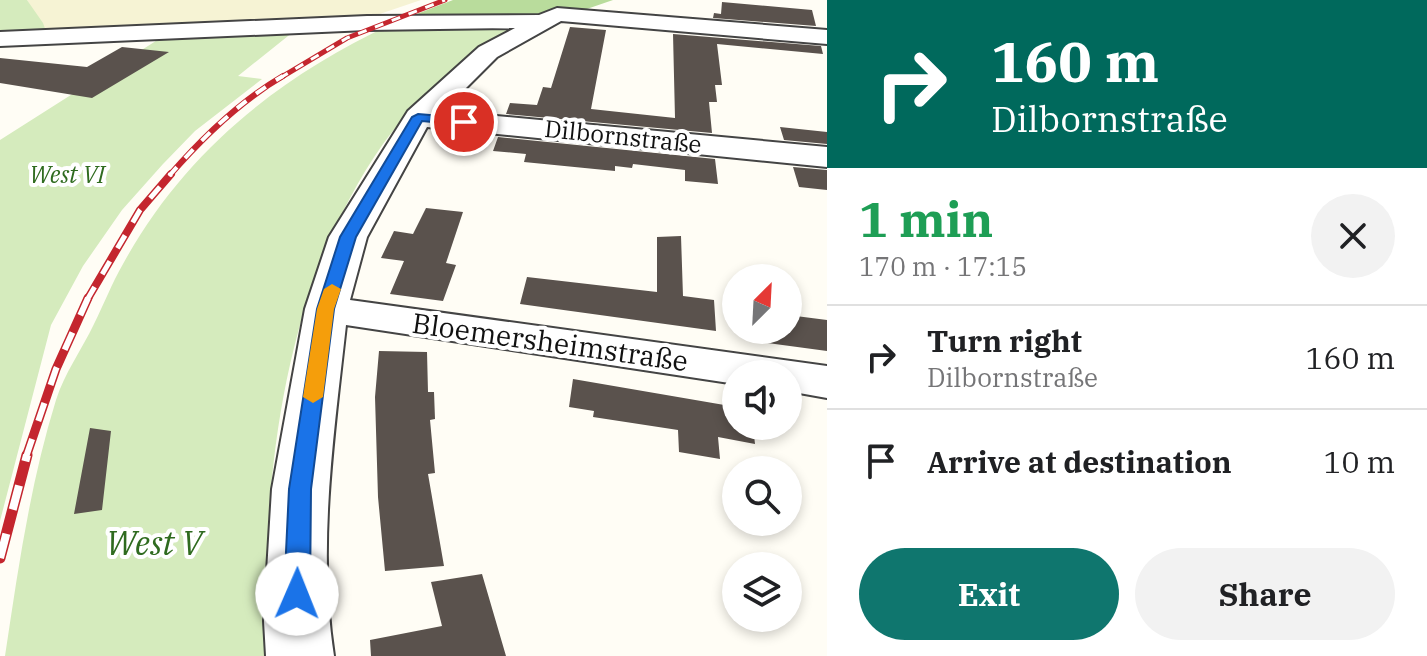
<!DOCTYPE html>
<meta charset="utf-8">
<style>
:root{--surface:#fff;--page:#f2f2f2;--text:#202124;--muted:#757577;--line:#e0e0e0;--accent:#0f766e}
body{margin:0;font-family:"IBM Plex Serif",serif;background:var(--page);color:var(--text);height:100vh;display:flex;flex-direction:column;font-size:30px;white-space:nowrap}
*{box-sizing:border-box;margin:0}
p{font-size:26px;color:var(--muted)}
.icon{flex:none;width:44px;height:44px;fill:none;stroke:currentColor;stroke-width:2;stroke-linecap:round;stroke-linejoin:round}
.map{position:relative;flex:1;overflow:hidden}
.sheet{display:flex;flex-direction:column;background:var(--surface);width:600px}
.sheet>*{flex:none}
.hud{background:#00695c;color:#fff;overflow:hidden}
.needle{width:52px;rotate:24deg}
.tools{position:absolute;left:722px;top:264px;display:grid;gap:16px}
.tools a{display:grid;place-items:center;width:80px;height:80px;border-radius:50%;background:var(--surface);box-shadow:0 4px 12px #0003;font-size:40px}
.pin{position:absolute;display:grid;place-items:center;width:68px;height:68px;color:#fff;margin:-34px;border:4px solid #fff;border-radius:50%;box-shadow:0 2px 8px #0007}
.me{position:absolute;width:88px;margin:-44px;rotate:1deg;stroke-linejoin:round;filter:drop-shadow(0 0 6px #0008)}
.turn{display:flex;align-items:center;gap:28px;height:168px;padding:0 32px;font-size:36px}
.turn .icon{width:104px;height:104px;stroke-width:2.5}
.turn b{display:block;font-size:56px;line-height:68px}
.round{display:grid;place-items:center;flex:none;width:84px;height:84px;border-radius:42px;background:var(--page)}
.headline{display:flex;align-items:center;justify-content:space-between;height:136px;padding:0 32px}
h1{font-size:48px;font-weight:700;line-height:60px;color:#1e9e55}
.primary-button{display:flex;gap:16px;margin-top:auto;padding:16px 32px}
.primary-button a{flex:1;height:92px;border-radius:48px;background:var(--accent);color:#fff;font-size:32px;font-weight:700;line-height:92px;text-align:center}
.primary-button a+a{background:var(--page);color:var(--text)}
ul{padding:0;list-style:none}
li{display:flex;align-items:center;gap:24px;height:104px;padding:0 32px;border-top:2px solid var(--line)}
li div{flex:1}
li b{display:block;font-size:30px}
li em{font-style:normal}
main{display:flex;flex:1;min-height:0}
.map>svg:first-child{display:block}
.farmland{fill:#f6f3d4}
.green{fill:#d5ebbd}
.forest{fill:#b9dc9c}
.building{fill:#5a524d}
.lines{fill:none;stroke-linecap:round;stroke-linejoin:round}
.minor-casing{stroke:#444;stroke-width:4}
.minor{fill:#fff;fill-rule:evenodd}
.rail-far4-casing{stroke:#c4262e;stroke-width:5}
.rail-far3-casing{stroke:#c4262e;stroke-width:6}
.rail-far2-casing{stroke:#c4262e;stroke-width:8}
.rail-far1-casing{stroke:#c4262e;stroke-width:9}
.rail-casing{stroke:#c4262e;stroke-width:11}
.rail-far4{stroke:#fff;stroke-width:3;stroke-dasharray:9;stroke-linecap:butt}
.rail-far3{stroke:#fff;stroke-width:4;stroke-dasharray:12;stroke-linecap:butt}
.rail-far2{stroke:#fff;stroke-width:5;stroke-dasharray:15;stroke-linecap:butt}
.rail-far1{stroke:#fff;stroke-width:6;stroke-dasharray:19;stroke-linecap:butt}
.rail{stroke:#fff;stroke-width:8;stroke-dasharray:25;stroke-linecap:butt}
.route{fill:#1a73e8;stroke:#114b97;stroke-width:2}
.slow{fill:#f59e0b}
.labels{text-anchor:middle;stroke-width:8;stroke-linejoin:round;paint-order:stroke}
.far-street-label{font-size:24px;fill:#111;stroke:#fff}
.far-park-label{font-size:24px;font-style:italic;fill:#2f6b1f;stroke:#fff}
.street-label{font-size:28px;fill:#111;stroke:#fff}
.near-park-label{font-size:34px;font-style:italic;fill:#2f6b1f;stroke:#fff}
</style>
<main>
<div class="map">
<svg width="827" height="656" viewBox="0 0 827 656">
<rect width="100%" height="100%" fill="#fffdf5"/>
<path class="farmland" d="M27,0h394l-62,21 -312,13z"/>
<path class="green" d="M0,0h27l16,23 4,11 -47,4z
M390,25h129c-52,31 -100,70 -136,119 -100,142 -124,343 -114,512h-264c13,-86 25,-172 51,-256 8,-26 26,-51 38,-76 10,-20 18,-41 29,-60 60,-110 155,-187 267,-239z
M298,28l-60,48 24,3 -67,52 -32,33 -41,46 -39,56 -32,59 -51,196v-381l170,-108z"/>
<path class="forest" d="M453,0h160l-32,11 -28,-2 -23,10 -134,3z"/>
<path class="building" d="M722,2l90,8 4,16 -103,-8 1,-5 7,1z
M570,27l36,3 -15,79 84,9 -2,-84 148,12 2,8 -106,-10 5,41h-7l2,17h-8l3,31 -206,-19 4,-11 27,2 6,-18 8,1z
M122,47l47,5 -77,46 -92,-15v-25l87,9z
M780,127l47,5v12l-43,-4z
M498,137l217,22 3,25 -33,-3v-11l-52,-6 -1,4 -17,-2v5l-91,-9 2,-8 -33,-3z
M793,167l34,3v20l-28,-3z
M426,208l37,4 -17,51 10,2 -13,36 -53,-7 14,-33 -23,-3 13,-27 19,3z
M681,236l2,60 31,4 2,31 -196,-27 7,-27 130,15v-55z
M788,315l39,5v31l-66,-9 -2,-12h29z
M379,351l48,1 1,40h6l1,27 -5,1 5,53 -7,1 16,92 -59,5 -7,-74 -3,-100z
M573,379l163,28v19h17l2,18 -37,-7 2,22 -41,-7 -1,-22 -85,-13 1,-6 -25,-4z
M90,428l21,3 -9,79 -28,4z
M482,574l24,82h-135l-1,-16 72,-14 -11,-44z"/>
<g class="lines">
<g class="minor-casing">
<path id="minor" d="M557,8l270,22v14l-266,-23 -64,36 -54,54 384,36v20l-400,-40 -60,110 -17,63 477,66v32l-39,-7v-17h-52v10l-390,-59c-12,109 -29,221 -12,331h-68l-2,-35 8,-132 33,-180 24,-72 79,-126 71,-64 36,-19 -148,2 -367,16v-14l367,-16 172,-1z"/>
</g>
<use href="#minor" class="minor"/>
<g class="rail-far4-casing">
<path id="rail-far4" d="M280,78l67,-40 98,-38"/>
</g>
<g class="rail-far3-casing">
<path id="rail-far3" d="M169,176c33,-38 71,-75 114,-100"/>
</g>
<g class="rail-far2-casing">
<path id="rail-far2" d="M87,300l53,-90 31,-36"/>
</g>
<g class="rail-far1-casing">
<path id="rail-far1" d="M26,457l30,-88 32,-71"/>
</g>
<g class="rail-casing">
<path id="rail" d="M0,558l27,-103"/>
</g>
<use href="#rail-far4" class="rail-far4"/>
<use href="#rail-far3" class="rail-far3"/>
<use href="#rail-far2" class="rail-far2"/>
<use href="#rail-far1" class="rail-far1"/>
<use href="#rail" class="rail"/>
</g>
<path class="route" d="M418,114l46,4 6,4 -6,3 -42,-4 -66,116 -22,72 -23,180 -1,105 -4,8 -9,4 -9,-4 -4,-8 5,-105 28,-180 23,-72 72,-120z"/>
<path class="slow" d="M332,284l9,5 -7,20 -11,88 -10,6 -10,-6 14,-88 7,-20z"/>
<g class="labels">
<g class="far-street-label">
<text transform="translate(623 137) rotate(6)" y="8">Dilbornstraße</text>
</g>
<g class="far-park-label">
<text x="67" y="183">West VI</text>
</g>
<g class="street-label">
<text transform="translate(550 342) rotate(8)" y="10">Bloemersheimstraße</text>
</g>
<g class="near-park-label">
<text x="154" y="555">West V</text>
</g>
</g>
</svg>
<div class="tools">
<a><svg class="needle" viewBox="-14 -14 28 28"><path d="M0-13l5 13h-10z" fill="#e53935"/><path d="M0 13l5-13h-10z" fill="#757577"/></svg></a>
<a><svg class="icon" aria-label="sound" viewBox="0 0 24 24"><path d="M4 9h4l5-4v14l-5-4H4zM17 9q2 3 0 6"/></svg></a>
<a><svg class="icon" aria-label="search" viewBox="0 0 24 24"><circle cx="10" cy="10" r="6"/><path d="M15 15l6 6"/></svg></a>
<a><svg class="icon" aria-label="layers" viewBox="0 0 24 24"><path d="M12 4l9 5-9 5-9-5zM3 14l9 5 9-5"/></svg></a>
</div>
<div class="pin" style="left:464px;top:122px;background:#d93025"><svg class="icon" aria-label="arrive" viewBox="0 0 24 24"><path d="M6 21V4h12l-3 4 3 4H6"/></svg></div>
<svg class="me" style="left:297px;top:594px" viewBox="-20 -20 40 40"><circle r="19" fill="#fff"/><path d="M0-13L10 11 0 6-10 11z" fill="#1a73e8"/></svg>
</div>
<section class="sheet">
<div class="hud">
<div class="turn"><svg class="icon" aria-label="right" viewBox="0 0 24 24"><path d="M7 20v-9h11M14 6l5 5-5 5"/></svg><div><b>160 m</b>Dilbornstraße</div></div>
</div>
<div class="headline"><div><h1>1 min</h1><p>170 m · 17:15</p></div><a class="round"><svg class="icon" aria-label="close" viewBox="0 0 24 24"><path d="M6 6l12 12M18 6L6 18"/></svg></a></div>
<ul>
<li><svg class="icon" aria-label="right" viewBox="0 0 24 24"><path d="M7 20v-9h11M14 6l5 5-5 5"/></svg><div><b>Turn right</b><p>Dilbornstraße</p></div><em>160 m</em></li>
<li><svg class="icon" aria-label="arrive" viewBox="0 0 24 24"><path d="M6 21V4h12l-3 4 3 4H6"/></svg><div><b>Arrive at destination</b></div><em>10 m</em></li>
</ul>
<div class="primary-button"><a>Exit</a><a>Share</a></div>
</section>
</main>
